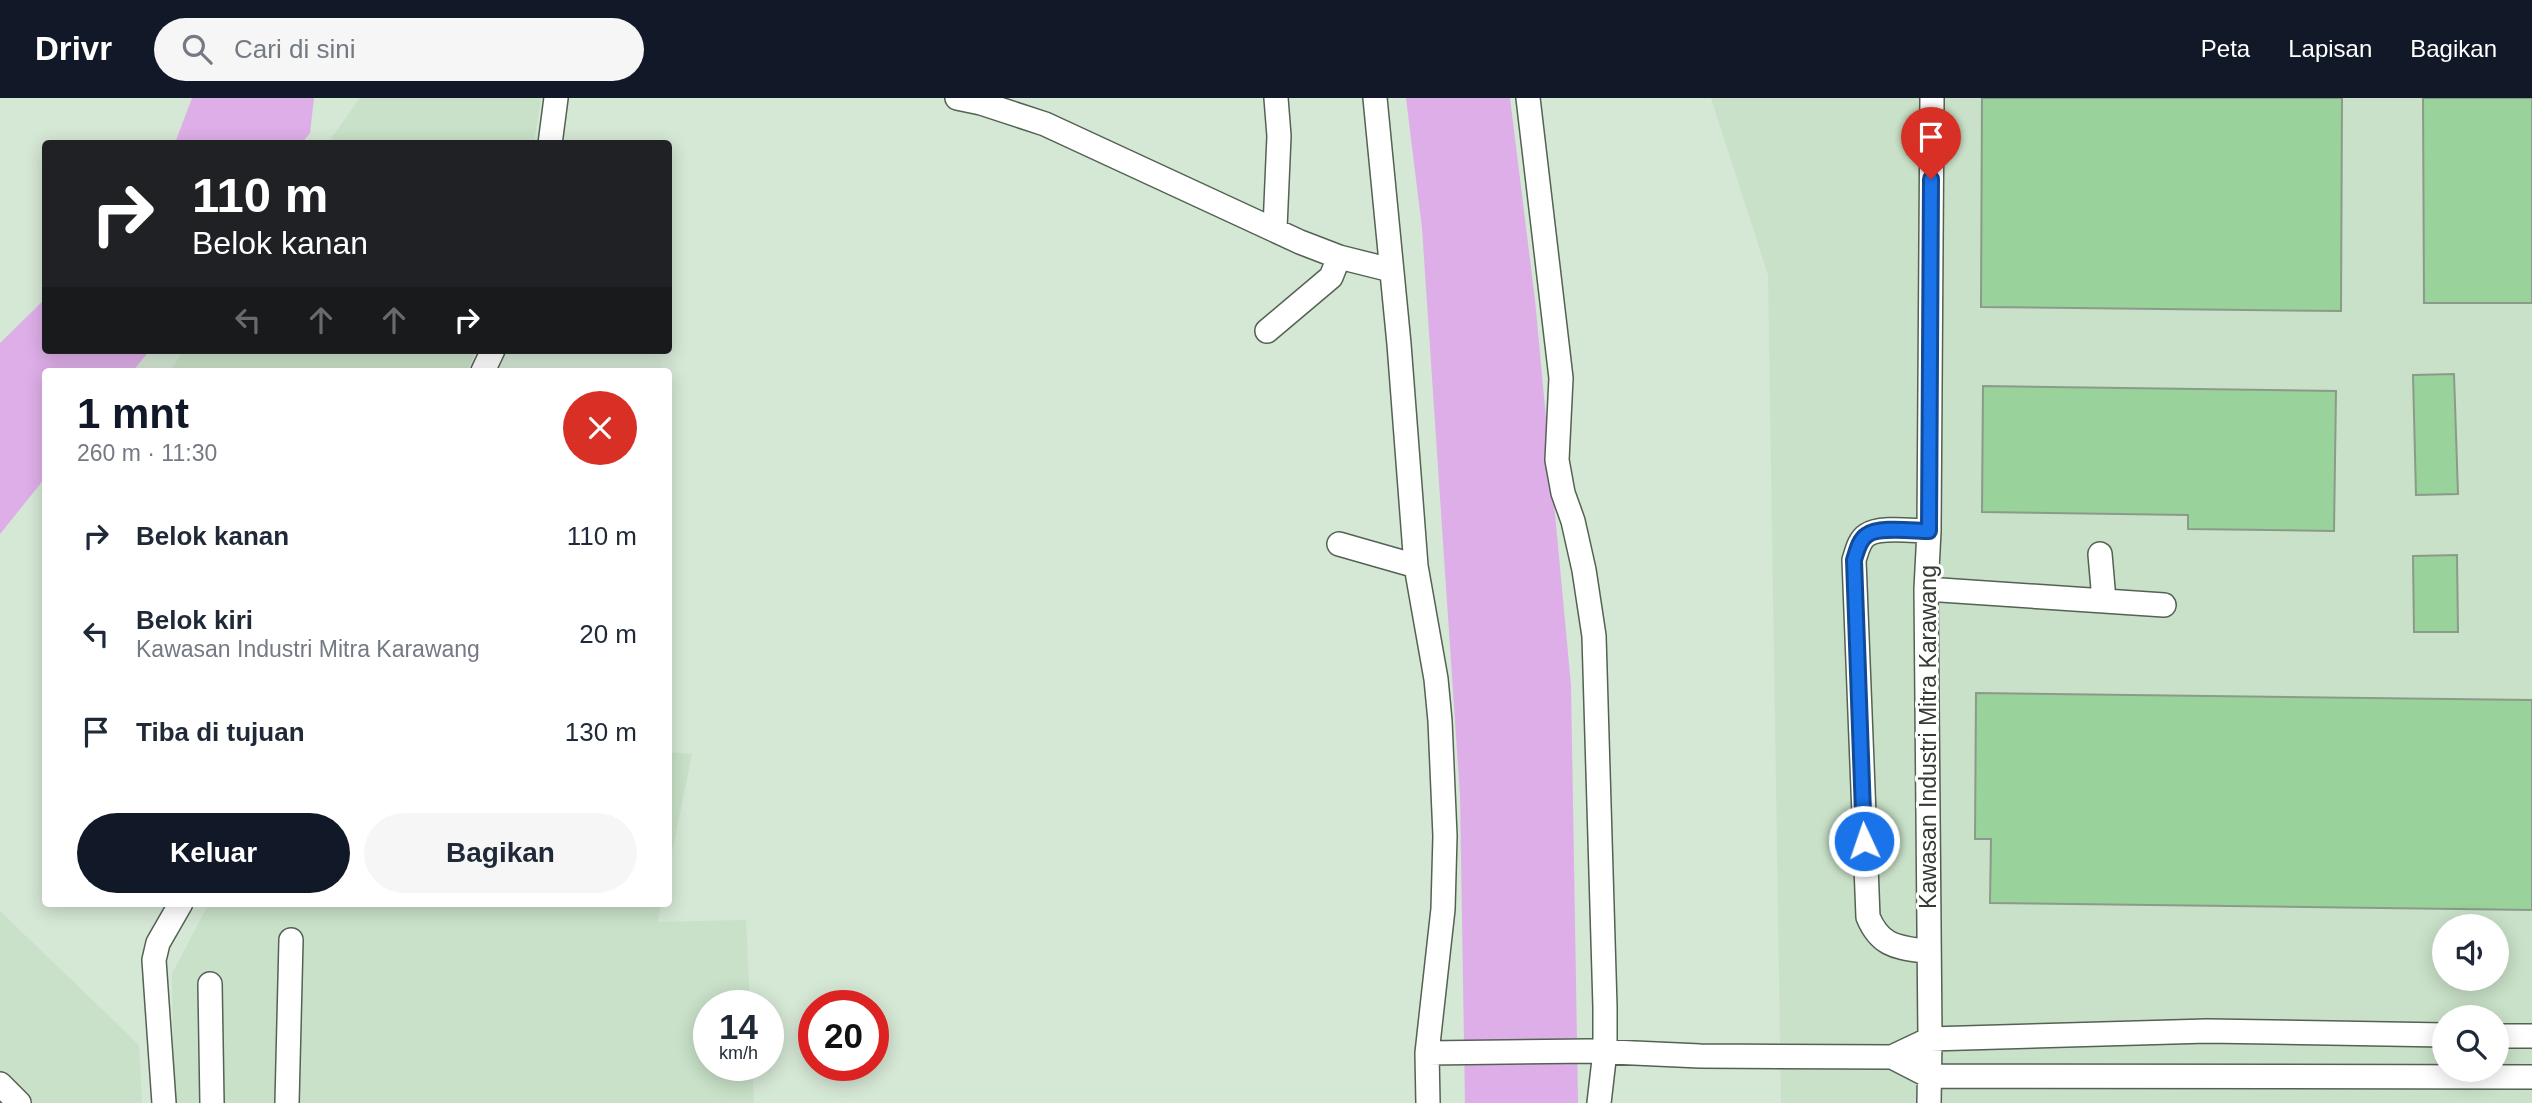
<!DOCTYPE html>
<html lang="id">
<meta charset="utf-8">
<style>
:root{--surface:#fff;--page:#f6f6f7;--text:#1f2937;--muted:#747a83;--accent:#111827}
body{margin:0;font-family:Arial,sans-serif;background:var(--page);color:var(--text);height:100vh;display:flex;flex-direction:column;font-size:26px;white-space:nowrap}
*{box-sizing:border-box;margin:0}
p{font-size:23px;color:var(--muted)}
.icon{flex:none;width:38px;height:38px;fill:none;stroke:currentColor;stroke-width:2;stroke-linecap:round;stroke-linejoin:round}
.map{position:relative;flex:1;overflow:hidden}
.details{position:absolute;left:42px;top:270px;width:630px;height:539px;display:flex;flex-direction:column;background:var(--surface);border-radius:7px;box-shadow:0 4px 18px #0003}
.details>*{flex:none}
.guide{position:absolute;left:42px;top:42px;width:630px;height:214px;border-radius:7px;box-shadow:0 4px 18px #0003;background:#202124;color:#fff;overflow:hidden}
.tools{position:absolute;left:2432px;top:816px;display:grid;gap:14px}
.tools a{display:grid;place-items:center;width:77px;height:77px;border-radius:50%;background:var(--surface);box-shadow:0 4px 18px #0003;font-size:35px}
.speed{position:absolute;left:693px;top:892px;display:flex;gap:14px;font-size:35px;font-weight:700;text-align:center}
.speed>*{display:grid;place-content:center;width:91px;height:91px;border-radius:50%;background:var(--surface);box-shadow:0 4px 18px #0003;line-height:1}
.speed small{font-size:18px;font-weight:400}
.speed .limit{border:10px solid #d22;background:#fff;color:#111}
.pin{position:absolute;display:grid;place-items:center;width:60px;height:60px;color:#fff;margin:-72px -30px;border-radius:50% 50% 50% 0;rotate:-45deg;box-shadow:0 0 7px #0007}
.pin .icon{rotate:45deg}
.me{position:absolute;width:77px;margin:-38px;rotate:357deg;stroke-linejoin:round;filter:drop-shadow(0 0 5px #0008)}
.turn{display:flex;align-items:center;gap:24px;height:147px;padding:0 35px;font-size:32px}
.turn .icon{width:91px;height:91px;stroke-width:2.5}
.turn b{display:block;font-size:49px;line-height:60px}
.lanes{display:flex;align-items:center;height:66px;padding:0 35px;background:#0003;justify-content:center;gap:35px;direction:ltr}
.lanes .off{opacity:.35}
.round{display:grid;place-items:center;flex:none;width:74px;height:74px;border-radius:37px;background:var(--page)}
.overview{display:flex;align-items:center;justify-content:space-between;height:119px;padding:0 35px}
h1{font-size:42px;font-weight:700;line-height:52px;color:var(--accent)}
.action{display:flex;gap:14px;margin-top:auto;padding:14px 35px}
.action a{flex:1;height:80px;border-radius:42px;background:var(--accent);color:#fff;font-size:28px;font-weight:700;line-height:80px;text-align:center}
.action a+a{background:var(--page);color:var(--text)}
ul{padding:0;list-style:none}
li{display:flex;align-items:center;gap:21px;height:98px;padding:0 35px}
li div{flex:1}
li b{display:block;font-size:26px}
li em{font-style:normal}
header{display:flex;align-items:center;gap:42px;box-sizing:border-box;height:98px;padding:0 35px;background:var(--accent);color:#fff}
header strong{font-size:33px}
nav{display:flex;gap:38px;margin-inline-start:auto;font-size:24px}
.search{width:490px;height:63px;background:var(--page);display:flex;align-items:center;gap:18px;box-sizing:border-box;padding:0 24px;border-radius:38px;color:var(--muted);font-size:26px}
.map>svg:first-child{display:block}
.built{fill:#c9e1c8;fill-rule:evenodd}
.water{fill:#deaee8}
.building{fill:#9ad29b;stroke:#8a9b8a;stroke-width:2}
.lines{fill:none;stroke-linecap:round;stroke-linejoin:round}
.minor-casing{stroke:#536252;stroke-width:26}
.minor{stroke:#fff;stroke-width:23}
.route-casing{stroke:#114b97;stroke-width:18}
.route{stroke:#1a73e8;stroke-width:12}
.labels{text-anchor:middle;stroke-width:6;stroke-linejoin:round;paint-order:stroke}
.street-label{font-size:23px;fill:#343b33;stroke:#fff}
</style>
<header>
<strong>Drivr</strong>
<div class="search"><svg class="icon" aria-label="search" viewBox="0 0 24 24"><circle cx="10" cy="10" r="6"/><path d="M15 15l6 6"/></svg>Cari di sini</div>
<nav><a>Peta</a><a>Lapisan</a><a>Bagikan</a></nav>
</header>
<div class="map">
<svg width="2532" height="1005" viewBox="0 0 2532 1005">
<rect width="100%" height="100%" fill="#d5e7d5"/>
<path class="built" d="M360,0h181l-7,45h-206z
M1711,0h821v1005h-751l-13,-828zM2445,828h52v52h-52zM2445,919h52v52h-52z
M184,252h292l-9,21h-297z
M669,654l23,2 -23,113 -1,-115z
M209,805h452l-3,19 88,-2 4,86h-41v60h43l2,37h-580l-2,-129z
M0,813l139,134 3,58h-142z"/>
<path class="water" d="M192,0h122l-4,35 -8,10h-127z
M1406,0h104l25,202 36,385 7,418h-113l-5,-307 -38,-568z
M45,201l1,51h104l-17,21h-87l-1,107 -45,56v-191z"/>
<path class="building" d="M1982,0h360l-1,213 -360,-4z
M2423,0h109v205h-108z
M2454,276l4,120 -42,1 -3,-120z
M1983,288l353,5 -2,140 -146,-2v-14l-206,-3z
M2457,457l1,77h-44l-1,-76z
M1976,595l556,7v210l-542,-7 1,-64h-16z"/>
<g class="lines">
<g class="minor-casing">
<path id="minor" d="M957,0l24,5 64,21 255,118 39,15 52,13
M1375,0l24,246 17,222 20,113 4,42 5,115 -2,73 -16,144 1,50
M1528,0l33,280 -4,82 6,33 10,28 11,49 10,66 11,371v44l-6,52
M550,46l6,-46
M1275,130l4,-92 -3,-38
M1267,233l64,-54 8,-20
M483,273l10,-21
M1929,433c-15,0 -50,-5 -62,4 -8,5 -10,16 -13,25l14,357c13,31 31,30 61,35
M1339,446l77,22
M2100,456l4,46
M1926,491l238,16
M210,886l2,119
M2497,938h35
M1427,955l163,-2 110,5 192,1 38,-18 277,-8 238,4
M1892,959l37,19 603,1
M0,986l19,19
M164,1005l-10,-143 4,-17 23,-40
M287,1005l4,-163
M1929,1005l1,-64 -4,-450 3,-58 3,-433"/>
</g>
<use href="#minor" class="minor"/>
</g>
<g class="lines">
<g class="route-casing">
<path id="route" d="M1864,743l-10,-281c3,-9 5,-20 13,-25 11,-9 47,-4 62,-4l2,-352"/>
</g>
<use href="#route" class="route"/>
</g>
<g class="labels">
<g class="street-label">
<text transform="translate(1928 639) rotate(-90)" y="8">Kawasan Industri Mitra Karawang</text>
</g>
</g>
</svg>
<div class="tools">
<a><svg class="icon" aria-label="sound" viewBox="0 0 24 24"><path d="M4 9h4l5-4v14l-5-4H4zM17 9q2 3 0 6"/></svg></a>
<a><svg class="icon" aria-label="search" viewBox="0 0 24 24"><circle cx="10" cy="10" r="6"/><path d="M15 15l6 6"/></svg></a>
</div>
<div class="speed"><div>14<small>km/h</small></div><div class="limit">20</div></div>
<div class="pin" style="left:1931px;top:81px;background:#d93025"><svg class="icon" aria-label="arrive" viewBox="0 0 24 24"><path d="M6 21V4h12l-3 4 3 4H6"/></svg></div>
<svg class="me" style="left:1864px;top:743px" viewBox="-20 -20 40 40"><circle r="17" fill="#1a73e8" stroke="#fff" stroke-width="3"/><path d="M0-11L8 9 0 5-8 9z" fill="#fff"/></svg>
<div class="guide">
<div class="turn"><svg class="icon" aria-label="right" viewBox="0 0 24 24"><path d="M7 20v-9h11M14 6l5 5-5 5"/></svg><div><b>110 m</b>Belok kanan</div></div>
<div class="lanes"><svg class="icon off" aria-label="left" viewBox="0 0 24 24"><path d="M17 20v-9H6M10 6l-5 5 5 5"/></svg><svg class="icon off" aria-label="ahead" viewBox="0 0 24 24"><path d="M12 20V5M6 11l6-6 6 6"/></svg><svg class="icon off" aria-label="ahead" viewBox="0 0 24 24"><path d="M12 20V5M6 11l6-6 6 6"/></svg><svg class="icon" aria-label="right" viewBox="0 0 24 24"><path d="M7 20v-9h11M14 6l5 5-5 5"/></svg></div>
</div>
<section class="details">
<div class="overview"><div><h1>1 mnt</h1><p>260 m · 11:30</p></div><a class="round" style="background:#d93025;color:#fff"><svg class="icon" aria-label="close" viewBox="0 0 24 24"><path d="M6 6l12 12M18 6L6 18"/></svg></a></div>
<ul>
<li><svg class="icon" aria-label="right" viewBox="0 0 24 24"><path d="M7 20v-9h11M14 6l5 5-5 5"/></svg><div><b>Belok kanan</b></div><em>110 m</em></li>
<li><svg class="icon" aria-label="left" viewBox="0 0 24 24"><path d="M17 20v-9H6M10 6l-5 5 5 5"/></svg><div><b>Belok kiri</b><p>Kawasan Industri Mitra Karawang</p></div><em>20 m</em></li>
<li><svg class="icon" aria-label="arrive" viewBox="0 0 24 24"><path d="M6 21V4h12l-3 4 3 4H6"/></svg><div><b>Tiba di tujuan</b></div><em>130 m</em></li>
</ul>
<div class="action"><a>Keluar</a><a>Bagikan</a></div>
</section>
</div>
